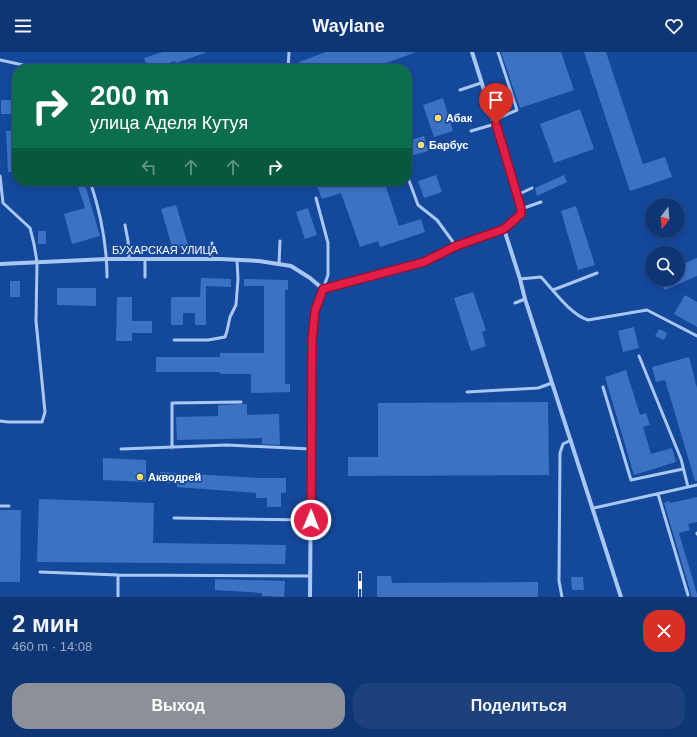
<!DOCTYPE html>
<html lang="ru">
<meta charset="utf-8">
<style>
:root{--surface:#0f3674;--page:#1d417c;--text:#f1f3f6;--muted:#9babc5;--line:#2f5086;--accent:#8c9099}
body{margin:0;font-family:Arial,sans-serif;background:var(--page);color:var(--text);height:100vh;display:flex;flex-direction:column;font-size:15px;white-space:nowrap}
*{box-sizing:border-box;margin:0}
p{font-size:13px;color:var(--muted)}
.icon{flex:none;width:22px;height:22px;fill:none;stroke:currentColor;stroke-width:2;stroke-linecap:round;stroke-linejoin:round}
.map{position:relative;height:545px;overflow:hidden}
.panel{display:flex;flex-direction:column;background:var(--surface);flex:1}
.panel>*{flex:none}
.banner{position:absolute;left:12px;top:12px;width:400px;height:122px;border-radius:16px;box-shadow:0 2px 6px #0003,0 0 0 1px var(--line);background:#0b6e4f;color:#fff;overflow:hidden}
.needle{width:26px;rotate:196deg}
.controls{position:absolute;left:645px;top:146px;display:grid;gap:8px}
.controls a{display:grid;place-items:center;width:40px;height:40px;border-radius:50%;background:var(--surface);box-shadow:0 2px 6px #0003,0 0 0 1px var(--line);font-size:20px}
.pin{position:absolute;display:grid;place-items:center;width:34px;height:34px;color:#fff;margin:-41px -17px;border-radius:50% 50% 50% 0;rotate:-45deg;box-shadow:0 0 4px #0007}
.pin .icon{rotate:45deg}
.me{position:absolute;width:44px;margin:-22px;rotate:1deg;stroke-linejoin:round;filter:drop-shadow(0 0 3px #0008)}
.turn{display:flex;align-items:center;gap:14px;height:84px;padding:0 12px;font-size:18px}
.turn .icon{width:52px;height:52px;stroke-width:2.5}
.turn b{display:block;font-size:28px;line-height:34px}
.lanes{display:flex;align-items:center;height:38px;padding:0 12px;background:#0003;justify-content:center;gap:20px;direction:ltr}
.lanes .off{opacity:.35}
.round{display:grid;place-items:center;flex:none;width:42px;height:42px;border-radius:16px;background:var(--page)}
.overview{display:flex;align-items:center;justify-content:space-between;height:68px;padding:0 12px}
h1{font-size:24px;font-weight:800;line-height:30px}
.button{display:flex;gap:8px;margin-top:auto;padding:8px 12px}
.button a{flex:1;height:46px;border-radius:16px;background:var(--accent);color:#fff;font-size:16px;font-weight:800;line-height:46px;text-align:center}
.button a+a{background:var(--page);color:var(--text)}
header{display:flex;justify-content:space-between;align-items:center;height:52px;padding:0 12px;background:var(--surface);font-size:18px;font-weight:800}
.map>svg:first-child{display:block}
.building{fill:#3d71c2}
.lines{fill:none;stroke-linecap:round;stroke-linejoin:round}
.lane{stroke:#a9c7f3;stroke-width:3}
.street{stroke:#a9c7f3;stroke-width:4}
.rail-casing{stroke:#fff;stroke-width:4}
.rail{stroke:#14489b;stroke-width:2.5;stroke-dasharray:8;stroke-linecap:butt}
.route-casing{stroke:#92132f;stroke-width:10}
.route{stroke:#e11d48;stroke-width:7}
.poi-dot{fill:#ffdd6b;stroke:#14489b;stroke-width:1.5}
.labels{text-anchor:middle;stroke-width:3.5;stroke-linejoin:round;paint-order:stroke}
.poi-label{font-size:11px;font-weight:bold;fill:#fff;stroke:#14489b;text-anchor:start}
.street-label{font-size:11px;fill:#fff;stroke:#14489b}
</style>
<header><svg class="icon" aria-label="menu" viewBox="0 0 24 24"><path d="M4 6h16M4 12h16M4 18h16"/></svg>Waylane<svg class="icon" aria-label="heart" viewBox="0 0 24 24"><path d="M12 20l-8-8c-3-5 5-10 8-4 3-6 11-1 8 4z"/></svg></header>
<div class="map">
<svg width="697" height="545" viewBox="0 0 697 545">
<rect width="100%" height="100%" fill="#14489b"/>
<path class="building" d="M163,0h42v1l-29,10 -1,-2 -23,8h-4l-4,-11z
M326,0h88v1l-45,16h-68l-2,-7z
M501,0h60l13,38 -54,18z
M584,0h22l37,112 22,-7 7,20 -42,14z
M443,46l10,33 -19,6 -11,-32z
M1,48h16v14h-16z
M580,57l14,40 -40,14 -14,-39z
M6,79h11v41h-9z
M424,84l4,15 -21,6v-16z
M436,123l6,17 -18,6 -6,-17z
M564,123l3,7 -30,14 -2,-8z
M76,129h8l16,55 -28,8 -8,-30 21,-6z
M315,129h69l15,45 22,-7 4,13 -45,15 -2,-6 -18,6 -19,-54 -19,6z
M176,153l12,40 -15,5 -12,-41z
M576,154l19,59 -17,5 -17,-59z
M308,156l9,27 -12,4 -9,-27z
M38,179h8v13h-8z
M697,206v18l-32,14 -6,-11h19v-13z
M201,226l30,1v8l-25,-1v39h-11v-12h-12v12h-12v-28h29z
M244,227l44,1v10h-3v94h5v8l-39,1v-19h-31v-2h-64v-15h64v-4h44v-67h-20z
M10,229h10v16h-10z
M57,236h39v18l-39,-1z
M473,240l13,38 -4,2 4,14 -15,5 -17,-53z
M685,243l12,7v25l-23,-13z
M117,245h15v24h20v12h-20v8h-16z
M634,275l5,21 -16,4 -5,-21z
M659,277l8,4 -3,7 -9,-4z
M689,305l8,31v93h-2l-30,-101 -9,2 -4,-15z
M626,318l14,45 6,-2 4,12 -7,2 8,27 21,-6 4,14 -42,13 -29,-98z
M548,350l1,73 -201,1v-19h30v-54z
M243,352h4v11l32,-1 1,31 -18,-1v-6l-85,2 -1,-23 42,-1v-11z
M103,406l43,2v22l-43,-2z
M160,420l99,6h27v15h-5v14h-14v-9h-11v-5l-79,-6v-4l-17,-1z
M697,445v25l-9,2 2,6 -11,3 18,61v3h-6v-3l-27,-91 5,-2 1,2z
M39,447l115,4 -1,40 133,2 -1,19 -248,-2z
M0,458h21l-1,72h-20z
M377,524h14l1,7 146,-1v15h-161z
M571,525h12l1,13h-12z
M215,527l70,2 -1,16 -22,-1v-3l-47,-3z"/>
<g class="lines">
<path class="lane" d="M0,8l23,5 8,4
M288,17l1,-17
M460,38l21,-7
M494,68l23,-10 -19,-58
M471,79l24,-7
M407,123l11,30 19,15 19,26
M0,124l3,27 27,25 4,16 3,18 -1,59 9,91 -3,10h-34l-8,-1
M90,129c10,30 17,64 17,96
M517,143l15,-7
M316,146l12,45v32l-5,14
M521,157l20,-7
M125,173l3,16 1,18
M145,207v18
M211,207l1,-16
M279,212l1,-23
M520,227l21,-2c13,14 29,37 47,43l59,-10 50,26
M553,238l44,-17
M515,251l10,-4
M174,288h34l17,-3 2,-6 3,-14 6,-12 2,-26 -1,-19
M639,304l42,103 7,28
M603,335l28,93 52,-11
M467,340l71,-4 14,-5
M172,396v-45l69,-1
M121,397l106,-4 84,4
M658,442l30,101
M0,454h9
M594,456l103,-23
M174,466l137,2
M697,481v1
M40,520l78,3 191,1
M118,523v22
M562,545l-3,-16 1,-128 3,-9 8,-4"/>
<path class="street" d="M504,177l16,50 5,20 96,298
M0,212l107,-5h114l38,2 32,5 19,12 13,11
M323,237l101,-27 32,-16 48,-17 17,-15v-5l-6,-21 -43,-136
M310,545l2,-256 3,-30 8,-22"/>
<g class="rail-casing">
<path id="rail" d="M360,521v24"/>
</g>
<use href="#rail" class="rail"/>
</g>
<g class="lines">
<g class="route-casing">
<path id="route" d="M311,468l1,-179 3,-30 8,-22 101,-27 32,-16 48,-17 17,-15v-5l-6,-21 -19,-64"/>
</g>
<use href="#route" class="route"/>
</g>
<g class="poi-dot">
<circle cx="438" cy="66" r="4"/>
<circle cx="421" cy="93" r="4"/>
<circle cx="140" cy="425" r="4"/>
</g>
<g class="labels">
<g class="poi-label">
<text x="446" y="70">Абак</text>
<text x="429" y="97">Барбус</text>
<text x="148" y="429">Акводрей</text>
</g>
<g class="street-label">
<text x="165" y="202">БУХАРСКАЯ УЛИЦА</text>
</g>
</g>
</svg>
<div class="controls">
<a><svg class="needle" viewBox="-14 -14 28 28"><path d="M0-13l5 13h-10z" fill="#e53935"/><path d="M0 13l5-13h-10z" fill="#9babc5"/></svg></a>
<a><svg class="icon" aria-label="search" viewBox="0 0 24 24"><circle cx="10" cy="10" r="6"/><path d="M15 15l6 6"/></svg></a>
</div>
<div class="pin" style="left:496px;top:72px;background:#d93025"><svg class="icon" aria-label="arrive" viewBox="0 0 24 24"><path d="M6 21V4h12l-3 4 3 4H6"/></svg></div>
<svg class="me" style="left:311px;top:468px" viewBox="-20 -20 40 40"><circle r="17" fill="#e11d48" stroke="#fff" stroke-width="3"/><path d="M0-11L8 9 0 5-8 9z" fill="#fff"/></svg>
<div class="banner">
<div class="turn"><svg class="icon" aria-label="right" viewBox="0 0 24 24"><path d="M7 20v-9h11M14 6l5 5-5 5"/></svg><div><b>200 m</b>улица Аделя Кутуя</div></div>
<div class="lanes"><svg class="icon off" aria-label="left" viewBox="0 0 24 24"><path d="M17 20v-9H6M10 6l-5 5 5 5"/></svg><svg class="icon off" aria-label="ahead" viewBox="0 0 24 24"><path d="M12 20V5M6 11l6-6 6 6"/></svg><svg class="icon off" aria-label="ahead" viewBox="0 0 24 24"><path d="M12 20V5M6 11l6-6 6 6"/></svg><svg class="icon" aria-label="right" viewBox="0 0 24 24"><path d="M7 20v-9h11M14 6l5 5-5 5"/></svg></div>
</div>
</div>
<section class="panel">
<div class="overview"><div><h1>2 мин</h1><p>460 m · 14:08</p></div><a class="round" style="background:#d93025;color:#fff"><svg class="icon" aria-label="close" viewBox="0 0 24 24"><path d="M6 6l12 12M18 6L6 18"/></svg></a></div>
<div class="button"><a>Выход</a><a>Поделиться</a></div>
</section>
